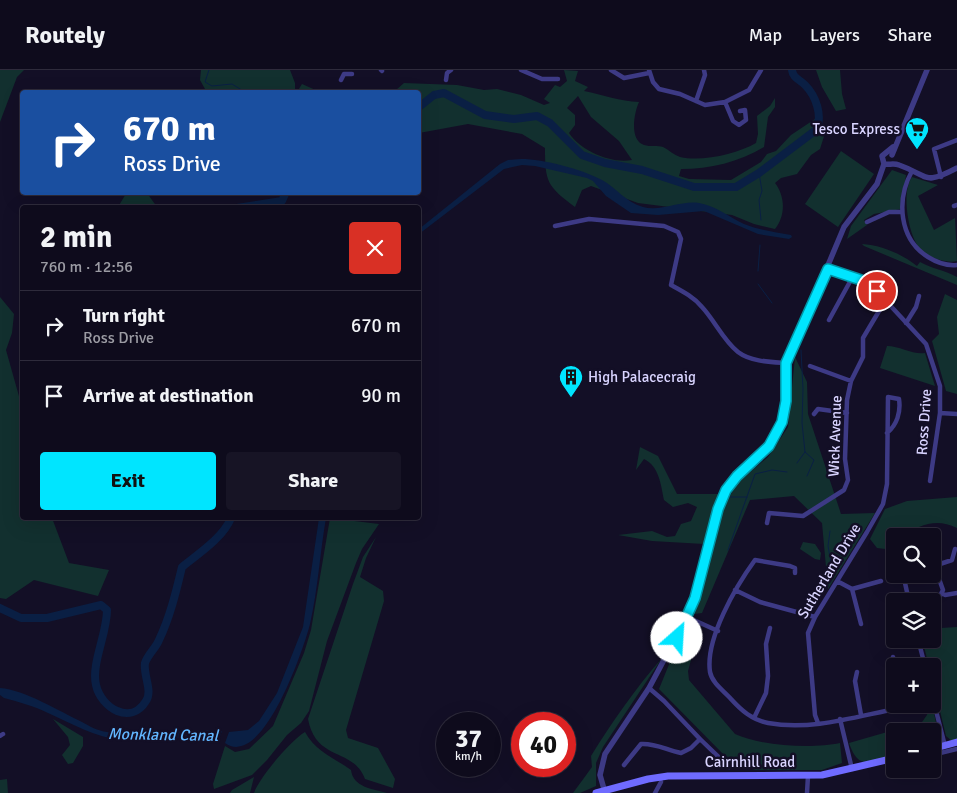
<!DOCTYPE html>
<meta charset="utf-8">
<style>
:root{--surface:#0e0b1c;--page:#171425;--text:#f1f3f6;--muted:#9b9ba3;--line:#2e2b3b;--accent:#00e5ff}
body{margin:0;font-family:Signika,sans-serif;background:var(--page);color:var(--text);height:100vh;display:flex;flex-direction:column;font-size:19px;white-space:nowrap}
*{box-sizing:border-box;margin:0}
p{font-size:16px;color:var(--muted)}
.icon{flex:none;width:28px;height:28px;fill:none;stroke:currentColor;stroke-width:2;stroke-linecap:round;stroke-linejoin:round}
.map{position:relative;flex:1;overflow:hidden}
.details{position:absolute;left:20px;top:135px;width:401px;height:315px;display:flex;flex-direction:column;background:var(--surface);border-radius:5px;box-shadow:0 5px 20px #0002,0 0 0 1px var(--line)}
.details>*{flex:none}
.banner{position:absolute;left:20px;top:20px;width:401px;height:105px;border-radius:5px;box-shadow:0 5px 20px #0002,0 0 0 1px var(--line);background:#1a4fa0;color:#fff;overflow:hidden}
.tools{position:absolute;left:886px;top:458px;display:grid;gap:10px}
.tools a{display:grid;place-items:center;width:55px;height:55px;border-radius:5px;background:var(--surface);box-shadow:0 5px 20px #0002,0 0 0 1px var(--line);font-size:25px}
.speed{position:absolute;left:436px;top:642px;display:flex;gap:10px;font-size:25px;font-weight:700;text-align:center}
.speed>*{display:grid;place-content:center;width:65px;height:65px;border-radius:50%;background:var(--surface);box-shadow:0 5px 20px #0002,0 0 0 1px var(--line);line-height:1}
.speed small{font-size:12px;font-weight:400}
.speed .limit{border:8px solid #d22;background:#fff;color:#111}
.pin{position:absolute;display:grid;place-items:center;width:42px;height:42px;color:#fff;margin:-21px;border:2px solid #fff;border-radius:50%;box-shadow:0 1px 5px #0007}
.me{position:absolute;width:55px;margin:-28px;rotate:26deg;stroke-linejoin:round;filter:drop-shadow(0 0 4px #0008)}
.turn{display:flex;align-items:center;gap:18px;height:105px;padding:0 20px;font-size:22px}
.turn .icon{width:65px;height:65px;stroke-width:2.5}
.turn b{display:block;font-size:35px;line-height:42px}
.round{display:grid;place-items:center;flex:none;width:52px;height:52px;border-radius:5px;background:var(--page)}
.headline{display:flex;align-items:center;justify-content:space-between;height:85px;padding:0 20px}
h1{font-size:30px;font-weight:800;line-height:38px}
.button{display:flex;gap:10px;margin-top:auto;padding:10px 20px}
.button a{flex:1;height:58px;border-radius:5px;background:var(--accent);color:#111;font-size:20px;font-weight:800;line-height:58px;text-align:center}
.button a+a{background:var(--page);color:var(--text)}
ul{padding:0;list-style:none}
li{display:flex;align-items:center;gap:15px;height:70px;padding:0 20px;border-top:1px solid var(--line)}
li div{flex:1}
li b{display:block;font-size:19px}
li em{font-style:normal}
header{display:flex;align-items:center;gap:30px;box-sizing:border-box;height:70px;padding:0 25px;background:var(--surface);border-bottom:1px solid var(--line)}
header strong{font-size:24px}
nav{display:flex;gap:28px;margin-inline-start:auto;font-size:18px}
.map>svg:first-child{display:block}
.green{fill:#12302f;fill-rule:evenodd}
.water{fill:#0a1f44}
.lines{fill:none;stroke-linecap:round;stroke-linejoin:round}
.stream{stroke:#0a1f44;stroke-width:1}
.river{stroke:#0a1f44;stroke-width:8}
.minor{stroke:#3d3a85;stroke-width:4.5}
.tertiary{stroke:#3d3a85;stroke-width:5.5}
.secondary{stroke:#6f6bff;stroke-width:7}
.route-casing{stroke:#0095a6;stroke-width:12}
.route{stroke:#00e5ff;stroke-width:9}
.labels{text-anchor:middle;stroke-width:5;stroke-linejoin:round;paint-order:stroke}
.poi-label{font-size:15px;fill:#d9d4ff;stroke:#130f26;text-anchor:end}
.street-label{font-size:15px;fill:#d9d4ff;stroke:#130f26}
.water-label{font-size:16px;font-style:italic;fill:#62b6ff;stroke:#130f26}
</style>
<header>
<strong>Routely</strong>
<nav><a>Map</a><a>Layers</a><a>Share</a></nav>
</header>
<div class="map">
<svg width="957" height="723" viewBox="0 0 957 723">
<rect width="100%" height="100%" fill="#130f26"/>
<path class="green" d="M0,0h24l-7,7 -17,45z
M201,0h89l5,13v9h-71l-19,-3 -5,-9z
M564,0l14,1 -3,10 13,6 -4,4c19,4 36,10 55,11 -5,11 -10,38 5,43 6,2 14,0 19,2 6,3 11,8 17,10 22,5 57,-3 76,-14l2,-9 -1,-18 13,-10 5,-8v9l-7,10 -4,30c-25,15 -54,22 -83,22l-2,7 10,3 42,1 30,-18 6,-8 9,-3 15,-16 24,-16 12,8 -7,22 -9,6 -14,19 -16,4 -6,5c10,13 11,32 0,46l-21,-5 -22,-9 -94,-12 -47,-17 -9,4 -7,17c-28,-21 -30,-25 -30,-59l-23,-14 -54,-10 -49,9v-41h-23v-2l8,-7 53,2 27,5 13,-1 24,6 23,10 6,-2 -6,-4 11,-14 5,2 7,-6zM578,26l13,21 28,24 13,19c-21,4 -51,-9 -63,-27l6,-8v-10l-8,-7z
M816,0h24l2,24 4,15 -10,2 -14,-24z
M302,14l18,8h-23z
M841,81l33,23 -36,53 -33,-23z
M892,100l14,5 -5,34 -27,5 -10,6 3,5 -20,14 4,-13z
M912,107l26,8 -20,11 16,34 21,-12 2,43c-11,3 -29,-4 -37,-12 -12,-14 -19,-57 -8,-72z
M127,122l20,1 10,14h-39z
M862,174c19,1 40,10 55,22l3,-4c12,7 25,8 37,15v8l-93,-39z
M945,224l12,6v94l-11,-3 -14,-50 7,-7 -2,-17z
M0,227l14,17 -2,19 -6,17 16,57v111h30l17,45 40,7 -11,26 -64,-16 -28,19 -6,-1z
M887,276c13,0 26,9 38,7l10,33 -55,-18z
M795,287l12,25 1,32 33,100 34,-1 -47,76 -6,-66 -28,-27 -44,4 -48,113 -8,1 31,-110 13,-22 30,-25 20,-30z
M640,377l18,9 19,38h42l-15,50 -52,-3 -34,-6 34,-4 15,6 8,-1 6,-12 10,-3 6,-14 -9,-4 -15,4 -9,-7c-3,-15 -5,-34 -20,-41l-8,11z
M957,427v31c-22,-11 -37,-2 -57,8h-5l-1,14 -17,-2 -7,-9 15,-30 22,-8z
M330,448l49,6 -17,25 -6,14 -29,78 -18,70 -8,12 -14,12 -20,25 -15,15 -38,14 -1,-5 12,-38 10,6 14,-3 24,-23 31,-73 7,-23z
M376,467l-10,21 -6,19 23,14 1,10 -38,129 2,8 30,10 17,31 -2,9 -28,-9c-12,-32 -49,-17 -57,-60l45,-135 10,-27z
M803,472l12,2 6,9 -1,7 -5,-1 -15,-10z
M933,551h6l2,7 16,-1v112l-5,2 -6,-5 -13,-54 -1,-16h-3l-7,-27h10z
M697,568l-9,33 1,9 46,54c26,12 77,15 105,9l2,20 -20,7h-67l-12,-4 -16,-8 -68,-69 11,-27 13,-20 6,5z
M662,588l-59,89 -7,16v23l-16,7h-7l19,-26 -1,-11c21,-34 44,-67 71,-98z
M929,634h3l8,37 -2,4 -5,1 -1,-15h-37v24c-25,6 -36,17 -46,-12l73,-21 5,-7z
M53,649l30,18v9l-10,17 -5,1 -6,-9 8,-10 -2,-8z
M305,662c11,20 28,25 46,38 2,17 21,19 36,23h-133c5,-15 37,-53 51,-61z
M254,707l-4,16h-20l2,-3z
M7,709l1,14h-8v-13z"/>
<path class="water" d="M521,89c23,0 60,10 81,21 15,8 23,22 41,27 18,5 38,-7 56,-4 17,3 30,14 45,21 15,6 31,8 47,11l1,2 -3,2 -31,-5 -54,-23 -46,4 -27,-2 -25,-17 -13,-15 -6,-3 -52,-12 -13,-1 -18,4 -85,65v-5l81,-65 8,-4z
M319,448h7c-6,34 -8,71 -16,106 -6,24 -47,146 -85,119l4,-11 19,-2 11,-9 18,-28 26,-66z
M0,618c25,2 59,23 82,34 7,4 16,9 25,10 35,6 77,-4 115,-1l-2,5 -99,4c-27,-3 -48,-16 -73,-27 -14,-7 -29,-11 -44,-15l-4,-3z"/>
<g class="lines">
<path class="stream" d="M209,0l-4,12 7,4 20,-2 13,8
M759,103l3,18 -3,9 2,20
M758,201l2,-26
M758,214l14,19
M801,280l2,39 -1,34 3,29 9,8 -7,16
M797,393l8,-11
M729,427h18
M830,461l-2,15 4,22
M728,480l27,-76 17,-4 15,2"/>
<path class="river" d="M419,37l15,-12 10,-2 41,22 29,4 23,-3 13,7 32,32 23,8 37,7 52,17h42l23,-14 57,-43c7,-14 0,-34 -11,-45 -6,-6 -12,-7 -13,-15
M237,138l45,-7 4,-9
M0,538l21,10h26l54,-13 6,5c0,24 -16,54 -11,75 5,23 35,41 50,16 7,-10 -3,-26 -1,-38 3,-9 11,-15 14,-23 11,-23 17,-48 23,-73 16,-13 41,-29 49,-49"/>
<path class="minor" d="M381,0l1,1
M521,0l21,9h16
M611,0l13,8 25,-5
M649,0l4,12 6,7 21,5 25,11 20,-3 24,-12 12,-20
M341,10l3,-6h8
M446,10l1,-7 4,-3
M696,31l9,-26 -1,-5
M725,32l8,19 6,4 7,-5 -1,-10 -5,1
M912,101c-16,29 -13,68 16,86 8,5 19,9 29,8
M941,107l-7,-28 23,-9
M954,136l3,-1
M867,152l22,-10h13
M555,156l34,-7 75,7 14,6 3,7 -10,46c11,6 23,12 31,22 13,14 21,33 36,45 13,10 34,10 49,11
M828,199l33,11 12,7 53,57 14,42v27l-10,68
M829,250l23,-42
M906,253l10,-16 3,-11
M810,296l41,15
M940,343l17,1
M814,344l4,-5 29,4
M767,453l2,-10 34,3 41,-26 4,-10 -3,-21 2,-59 4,-19 12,-24v-19l22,-37
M937,495l15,-5 3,-11
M795,503v-5l-5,-2 -35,-6c-19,26 -50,79 -45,112 2,11 14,19 21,27 10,11 21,21 37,24 45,8 89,-7 132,-15l2,-4
M903,504l6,27
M837,511l15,8 9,35
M852,519l29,-8
M735,520l25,12 55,15
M942,523l3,2 12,-2
M925,531l15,-5 3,-6 -5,-14 -1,-25 -5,-4
M687,547l31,14
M918,569l7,27
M893,587l2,11
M857,602l-2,9 6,34
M932,625l13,51
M754,648l12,-25 2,-17 -2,-32 4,-16
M840,649l12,50
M818,653l-3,-8 -7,-82 7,-16 52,-85 16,-28 4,-20 1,-87 11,2c2,13 -2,26 -12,34
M0,666l3,-2
M700,669l29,28
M932,685l25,-6
M624,695l17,-21c15,-1 25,6 40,9l10,-5 9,-9 -36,-38 -15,-13
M892,696h3
M655,723l6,-11
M807,723l1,-17"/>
<path class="tertiary" d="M893,77l-11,9 2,8c5,1 10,-1 15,1 31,11 24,21 58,3
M892,85l35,-85
M604,719l-4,-14 5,-21 44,-66 38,-71 8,-19 23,-89 8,-19 11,-14 32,-30 7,-11 8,-19 3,-53 57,-136 33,-43 7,-20"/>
<path class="secondary" d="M932,679l25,-7
M596,723l52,-14 20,-3 154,-1 73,-17"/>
</g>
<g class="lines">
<g class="route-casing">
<path id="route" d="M677,568l18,-40 23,-89 8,-19 11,-14 32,-30 13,-24 4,-21v-38l42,-94 33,11 16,11"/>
</g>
<use href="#route" class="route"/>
</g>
<defs>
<g id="supermarket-pin" transform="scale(1.25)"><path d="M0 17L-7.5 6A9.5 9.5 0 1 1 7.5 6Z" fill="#00e5ff" stroke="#130f26"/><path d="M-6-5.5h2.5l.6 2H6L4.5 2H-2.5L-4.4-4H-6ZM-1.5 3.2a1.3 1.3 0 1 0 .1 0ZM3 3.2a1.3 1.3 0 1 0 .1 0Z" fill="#111"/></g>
<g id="building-pin" transform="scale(1.25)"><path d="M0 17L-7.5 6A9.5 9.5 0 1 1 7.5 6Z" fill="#00e5ff" stroke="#130f26"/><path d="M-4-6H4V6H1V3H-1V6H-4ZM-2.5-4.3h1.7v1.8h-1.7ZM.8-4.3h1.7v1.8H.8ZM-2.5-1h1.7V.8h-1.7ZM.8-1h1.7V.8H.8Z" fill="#111"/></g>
</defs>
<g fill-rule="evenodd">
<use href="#supermarket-pin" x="917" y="59"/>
<use href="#building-pin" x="571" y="307"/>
</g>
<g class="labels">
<g class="poi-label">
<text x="900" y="64">Tesco Express</text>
<text x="588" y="312" text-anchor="start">High Palacecraig</text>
</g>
<g class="street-label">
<text transform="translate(924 352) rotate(-86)" y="5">Ross Drive</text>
<text transform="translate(835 366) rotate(-88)" y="5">Wick Avenue</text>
<text transform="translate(829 501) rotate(-59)" y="5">Sutherland Drive</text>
<text x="750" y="697">Cairnhill Road</text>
</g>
<g class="water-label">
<text transform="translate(163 664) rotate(1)" y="6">Monkland Canal</text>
</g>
</g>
</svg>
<div class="tools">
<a><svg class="icon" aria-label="search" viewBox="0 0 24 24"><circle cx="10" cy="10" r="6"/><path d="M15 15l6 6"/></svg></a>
<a><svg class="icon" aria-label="layers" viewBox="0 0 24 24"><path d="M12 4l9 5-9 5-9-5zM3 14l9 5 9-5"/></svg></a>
<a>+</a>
<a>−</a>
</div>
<div class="speed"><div>37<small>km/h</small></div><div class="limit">40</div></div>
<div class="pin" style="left:877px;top:221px;background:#d93025"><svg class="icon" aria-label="arrive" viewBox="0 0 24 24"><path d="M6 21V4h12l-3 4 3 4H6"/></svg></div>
<svg class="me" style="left:677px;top:568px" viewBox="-20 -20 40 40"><circle r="19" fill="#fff"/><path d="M0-13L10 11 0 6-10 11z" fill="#00e5ff"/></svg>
<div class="banner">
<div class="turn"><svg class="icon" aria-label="right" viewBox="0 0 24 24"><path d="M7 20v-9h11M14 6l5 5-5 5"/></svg><div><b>670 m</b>Ross Drive</div></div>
</div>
<section class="details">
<div class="headline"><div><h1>2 min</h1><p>760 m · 12:56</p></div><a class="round" style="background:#d93025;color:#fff"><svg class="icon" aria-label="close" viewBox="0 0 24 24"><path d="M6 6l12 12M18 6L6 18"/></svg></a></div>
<ul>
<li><svg class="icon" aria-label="right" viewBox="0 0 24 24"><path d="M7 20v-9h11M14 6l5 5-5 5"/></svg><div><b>Turn right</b><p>Ross Drive</p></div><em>670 m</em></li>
<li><svg class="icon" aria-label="arrive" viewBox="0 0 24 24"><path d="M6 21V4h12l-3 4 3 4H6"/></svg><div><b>Arrive at destination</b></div><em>90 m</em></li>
</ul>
<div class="button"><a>Exit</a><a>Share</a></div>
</section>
</div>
